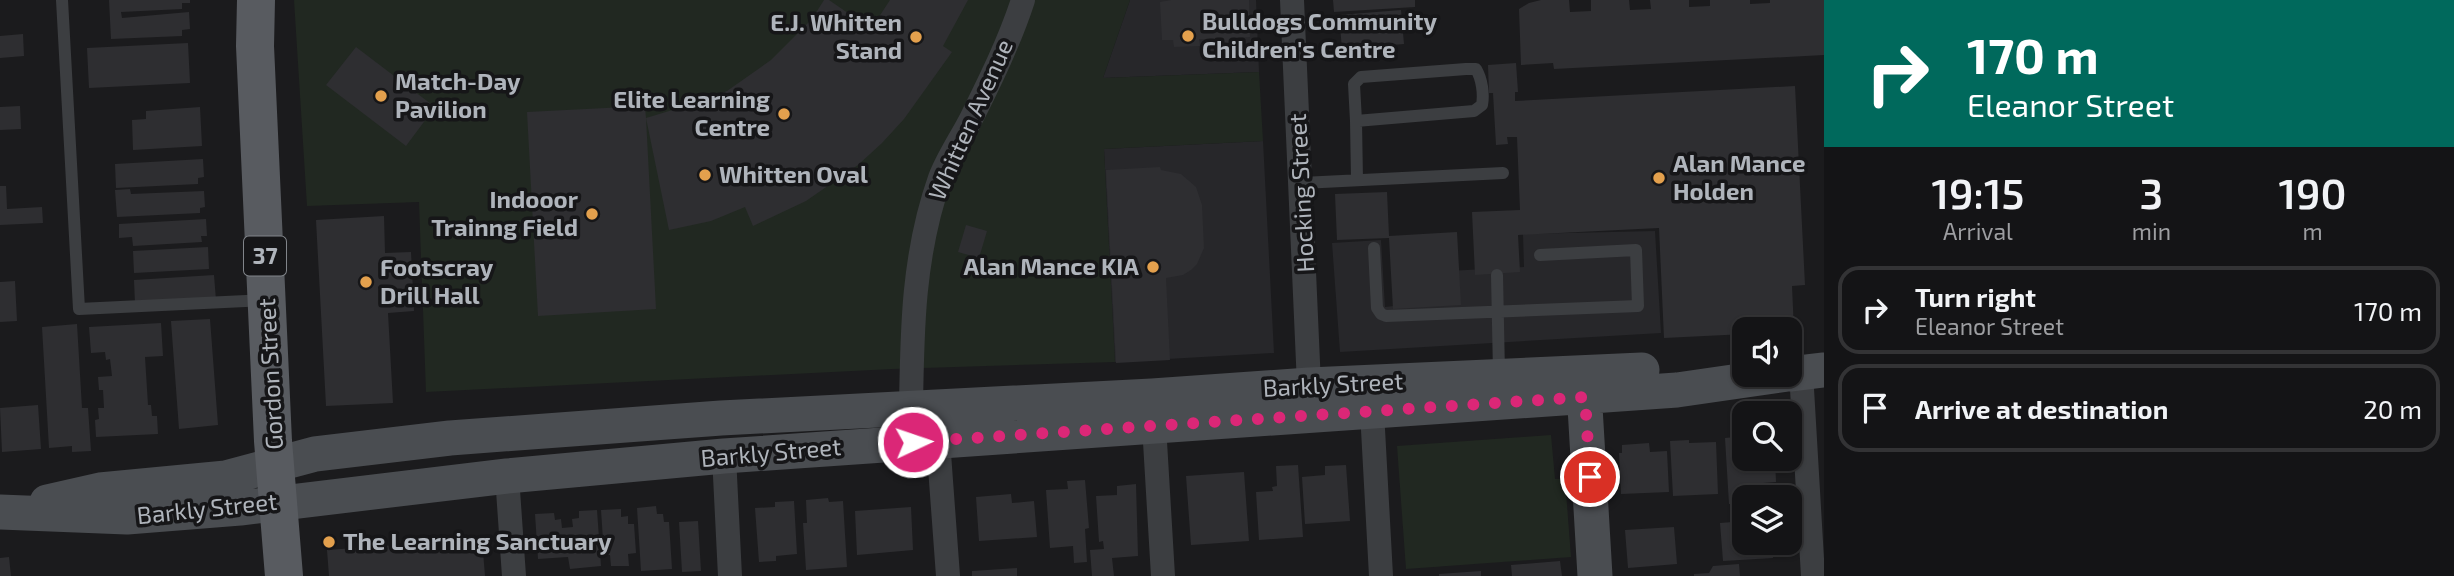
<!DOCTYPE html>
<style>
:root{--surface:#141416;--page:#212123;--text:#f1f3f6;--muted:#9d9ea1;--line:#333335}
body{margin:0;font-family:"Exo 2",sans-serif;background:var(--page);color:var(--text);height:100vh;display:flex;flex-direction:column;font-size:26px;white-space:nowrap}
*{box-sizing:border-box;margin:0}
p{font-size:23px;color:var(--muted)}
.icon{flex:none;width:38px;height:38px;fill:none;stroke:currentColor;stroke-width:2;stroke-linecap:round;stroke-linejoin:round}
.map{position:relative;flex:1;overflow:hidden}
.side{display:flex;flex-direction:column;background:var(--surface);width:630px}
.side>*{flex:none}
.top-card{background:#00695c;color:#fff;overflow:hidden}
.fabs{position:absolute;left:1732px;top:317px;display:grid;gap:14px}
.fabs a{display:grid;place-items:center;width:70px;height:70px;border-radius:14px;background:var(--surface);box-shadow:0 2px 5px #0004,0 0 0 2px var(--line);font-size:35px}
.pin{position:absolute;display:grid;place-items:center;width:60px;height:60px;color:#fff;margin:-30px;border:4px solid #fff;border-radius:50%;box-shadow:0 2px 7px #0007}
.me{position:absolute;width:77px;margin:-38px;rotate:87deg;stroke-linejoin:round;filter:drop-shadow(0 0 5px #0008)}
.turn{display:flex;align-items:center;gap:24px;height:147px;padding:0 28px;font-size:32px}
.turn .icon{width:91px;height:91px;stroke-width:2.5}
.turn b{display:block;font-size:49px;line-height:60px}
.eta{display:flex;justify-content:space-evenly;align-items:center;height:119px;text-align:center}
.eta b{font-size:42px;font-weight:600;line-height:49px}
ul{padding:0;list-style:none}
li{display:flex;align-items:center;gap:21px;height:88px;margin:0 14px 10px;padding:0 14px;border:4px solid var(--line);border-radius:21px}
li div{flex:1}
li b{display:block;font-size:26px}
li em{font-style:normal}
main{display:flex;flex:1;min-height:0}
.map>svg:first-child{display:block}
.built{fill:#27272a}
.green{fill:#212821}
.building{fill:#2e2e31}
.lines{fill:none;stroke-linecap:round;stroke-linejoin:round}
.lane{stroke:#3c3e41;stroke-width:12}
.street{stroke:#3c3e41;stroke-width:24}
.secondary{stroke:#4a4d51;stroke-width:35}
.primary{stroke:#585b60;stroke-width:38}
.route{stroke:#db2777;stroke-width:12;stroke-dasharray:0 21.6}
.poi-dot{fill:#e3a04d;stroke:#161618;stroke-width:2.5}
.labels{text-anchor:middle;stroke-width:7;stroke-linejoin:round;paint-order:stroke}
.shield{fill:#161618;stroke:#81858a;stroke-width:2}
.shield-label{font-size:23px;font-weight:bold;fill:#afb4bb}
.poi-label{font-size:24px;font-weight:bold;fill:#afb4bb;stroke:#161618;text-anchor:start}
.street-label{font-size:24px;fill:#afb4bb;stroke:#161618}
</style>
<main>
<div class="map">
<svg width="1824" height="576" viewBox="0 0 1824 576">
<rect width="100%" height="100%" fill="#1b1b1d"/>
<path class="built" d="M1130,0h126l3,72 -156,6z
M1263,141l11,212 -159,9 -11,-213z
M1655,231l6,102 -321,19 -8,-109 49,-3 4,67 44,-5v-30l95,-5 -1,-33z"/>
<path class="green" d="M294,0h836l-27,78 156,-6 4,69 -159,8 11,213 -223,7 -466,23 -7,-190 -112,4z
M1551,435l4,44h10l6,78 -165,12 -9,-123z"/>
<path class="building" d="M109,0h81v3h-8v6l-61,3 1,6 67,-6 1,17 -8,1v6l-71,3z
M824,0h5l42,29 19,-29h78l-25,46 9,6 -48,67 -22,24 -24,22 -52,36 -53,25 -8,-19 -34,14 -42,9 -23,-112 10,191 -118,7 -11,-204 118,-6 1,12 56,-17 25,-10 44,-31 41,-41z
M1171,0h78l1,37 -11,1v6l-26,1 -1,-6h-13l1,7 -26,1 -1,-7h-11l-2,-38z
M1333,0h82v7l-81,5z
M1541,0h28l1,12 21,-1v-11h38l1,10 21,-1 -1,-9h39v7l21,-1v-6h40v4l20,-1v-3h54v55l-270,14 -1,-6 -32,2 -2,-56 10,-6z
M1401,10l3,34 -62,5 -3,-34z
M23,34l1,22 -24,2v-22z
M188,43l2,40 -101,5 -2,-40z
M356,47l79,60 -29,39 -80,-61z
M1516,63l2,29h-3v9l280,-15 10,199 -13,1 2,45h-4v-2h-45v5l-81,4 -5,-110 -141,7 2,37 -45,3 -3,-63 48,-2 -3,-73h-10l1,7 -12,1 -3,-52h-4l-1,-28z
M20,106l1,23 -21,1v-23z
M200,107l2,39 -69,4 -1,-30 14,-1v-8z
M203,159l1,18 -6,1v6l-82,4 -1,-24z
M1160,167l1,3 20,4 15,13 6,18 2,43 -7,16 -6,6 -8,5 -17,3 4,82 -54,3 -10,-193z
M0,186h6l1,23 35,-2 1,16 -43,2z
M130,189l1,5 73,-3 1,16 -5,1v5l-83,4 -2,-27z
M1387,192l2,44 68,-4 4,73 -68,4 -4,-71 -52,2 -2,-46z
M384,216l1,37 26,-1 3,59 -26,2 5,90 -67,3 -10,-186z
M206,219l1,17h-6l1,6 -69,4 -1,-9 -13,1v-14z
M966,225l21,6 -8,27 -21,-6z
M208,247l1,22 -75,4 -1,-22z
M214,275l2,25 -81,4 -1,-24z
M15,281l2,40 -17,1v-40z
M210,319l8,106 -39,4 -8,-108z
M161,323l2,33 -18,1 3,48h3l1,11h5l1,18 -62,3 -1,-17 4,-1 -1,-11h6l-1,-18h-4l-1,-13 14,-1 -2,-17 -4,1 -1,-8 -14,1 -2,-26z
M77,324l5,84h6l3,43 -19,1v-6l-23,2 -7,-121z
M38,405l3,44 -39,3 -2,-44z
M1745,436v22h30l1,24 -13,1v14h-18v7h-16l-4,-66z
M1689,440v3l27,-1 2,52 -45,2 -3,-55z
M1649,443l1,9 17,-1 2,41 -48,2 -2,-41h3v-8z
M1298,465l5,72 -44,3 -3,-48 17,-1 -1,-4 5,-1 -1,-20z
M1346,465l4,56 -45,3 -3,-47 23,-2v-9z
M1244,472l5,69 -58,4 -5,-69z
M1085,480l4,48 -4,1 2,33 -13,1 -1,-17 -23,2 -4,-58 22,-1 -1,-8z
M1136,484l2,72 -26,2 2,18h-22l-2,-26 14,-1 -1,-8 -4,1 -3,-46 21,-1v-9z
M1011,494l1,9 22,-2 3,36 -58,4 -3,-44z
M828,498l1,4 14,-1 4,66 -41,3 -3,-47h4l-1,-23z
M794,501l3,53 -21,2v5l-17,1 -4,-54 20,-1v-5z
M656,506l1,8h6l1,8h5l3,47 -31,2 -4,-63z
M911,507l2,43 -56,5 -2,-44z
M621,509v8l7,-1v8h6l2,29 -8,1 1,12h-18l-1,-11h-6l-3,-45z
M597,510l4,56 -31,3 -2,-12 -30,2 -3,-45 19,-1 1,7 6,-1 1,9 11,-1 -1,-8 7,-1v-7z
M698,521l3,50 -19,1 -3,-50z
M1745,521v21h27l1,16 -50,3 -3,-38z
M1674,527l3,37 -49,4 -3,-38z
M482,539l3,37h-156l-2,-26z
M9,557l2,19h-11v-18z
M1560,561l2,15h-50l-1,-11z
M1739,564l1,12h-46v-2l15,-1 4,-7z
M1017,568v8h-45v-5z
M1481,571v5h-42v-2z"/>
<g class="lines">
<path class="lane" d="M62,0l17,309 185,-9
M1356,121l-2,-37 7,-7 105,-8h10c6,10 8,25 6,36l-8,6 -118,10 1,59
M1302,183l201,-10
M1374,248l3,60 4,6 5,2 252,-10 -2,-56 -96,5
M1497,275l2,98"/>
<path class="street" d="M1292,0l17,385
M1801,372l12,204
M911,409c1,-79 2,-155 29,-231 8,-21 22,-41 32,-61 19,-38 38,-77 51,-117
M1372,411l9,165
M1154,425l9,151
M938,440l10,136
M724,456l6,120
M507,476l7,100"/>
<path class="secondary" d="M1583,373l12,203
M1790,374l34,-4
M47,502l53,-12 126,-12 89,-24 135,-16 271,-20 431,-22 157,-11 333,-15
M0,512l127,5 113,-9 267,-32 217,-20 953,-66 111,-16"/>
<path class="primary" d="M256,0l-1,46 18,395 11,135"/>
</g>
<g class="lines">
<path class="route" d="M913,442l672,-45 5,80"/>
</g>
<g class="poi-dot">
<circle cx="1188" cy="36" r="7"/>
<circle cx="916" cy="37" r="7"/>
<circle cx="381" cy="96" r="7"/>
<circle cx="784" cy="114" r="7"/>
<circle cx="705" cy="175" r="7"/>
<circle cx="1659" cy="178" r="7"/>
<circle cx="592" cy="214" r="7"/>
<circle cx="1153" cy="267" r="7"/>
<circle cx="366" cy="282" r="7"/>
<circle cx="329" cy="542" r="7"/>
</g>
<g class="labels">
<rect class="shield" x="244" y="236.5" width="42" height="39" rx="5"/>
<g class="shield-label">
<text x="265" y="264">37</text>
</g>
<g class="poi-label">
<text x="1202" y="30">Bulldogs Community<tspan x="1202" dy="28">Children's Centre</tspan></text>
<text x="902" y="31" text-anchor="end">E.J. Whitten<tspan x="902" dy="28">Stand</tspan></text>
<text x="395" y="90">Match-Day<tspan x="395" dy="28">Pavilion</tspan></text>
<text x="770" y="108" text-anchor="end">Elite Learning<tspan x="770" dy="28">Centre</tspan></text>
<text x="1673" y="172">Alan Mance<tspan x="1673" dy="28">Holden</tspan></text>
<text x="719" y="183">Whitten Oval</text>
<text x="578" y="208" text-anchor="end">Indooor<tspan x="578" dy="28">Trainng Field</tspan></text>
<text x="1139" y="275" text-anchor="end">Alan Mance KIA</text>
<text x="380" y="276">Footscray<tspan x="380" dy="28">Drill Hall</tspan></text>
<text x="343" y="550">The Learning Sanctuary</text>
</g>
<g class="street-label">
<text transform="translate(971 120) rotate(-66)" y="8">Whitten Avenue</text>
<text transform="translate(1302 193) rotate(-93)" y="8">Hocking Street</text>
<text transform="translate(271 374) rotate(-93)" y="8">Gordon Street</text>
<text transform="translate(1333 385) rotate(-3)" y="8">Barkly Street</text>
<text transform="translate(771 453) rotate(-5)" y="8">Barkly Street</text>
<text transform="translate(207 509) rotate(-6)" y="8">Barkly Street</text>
</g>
</g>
</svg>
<div class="fabs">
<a><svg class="icon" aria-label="sound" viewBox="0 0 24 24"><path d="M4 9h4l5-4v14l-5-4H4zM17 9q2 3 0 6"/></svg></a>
<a><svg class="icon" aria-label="search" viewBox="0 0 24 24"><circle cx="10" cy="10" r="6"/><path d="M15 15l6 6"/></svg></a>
<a><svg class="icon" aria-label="layers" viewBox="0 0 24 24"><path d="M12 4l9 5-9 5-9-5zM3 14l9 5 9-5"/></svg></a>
</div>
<div class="pin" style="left:1590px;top:477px;background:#d93025"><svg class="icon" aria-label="arrive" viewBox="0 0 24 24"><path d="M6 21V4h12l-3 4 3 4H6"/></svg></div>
<svg class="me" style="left:913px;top:442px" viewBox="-20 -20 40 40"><circle r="17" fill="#db2777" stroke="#fff" stroke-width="3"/><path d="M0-11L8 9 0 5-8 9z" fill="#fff"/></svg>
</div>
<section class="side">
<div class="top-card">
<div class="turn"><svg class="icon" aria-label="right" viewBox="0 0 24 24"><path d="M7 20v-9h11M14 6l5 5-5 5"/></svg><div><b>170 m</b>Eleanor Street</div></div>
</div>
<div class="eta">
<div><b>19:15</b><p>Arrival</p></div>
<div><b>3</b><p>min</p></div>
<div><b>190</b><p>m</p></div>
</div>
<ul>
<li><svg class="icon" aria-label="right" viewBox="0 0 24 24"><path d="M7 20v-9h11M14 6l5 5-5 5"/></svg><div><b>Turn right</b><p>Eleanor Street</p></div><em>170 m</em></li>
<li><svg class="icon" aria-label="arrive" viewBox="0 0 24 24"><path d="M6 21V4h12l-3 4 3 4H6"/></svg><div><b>Arrive at destination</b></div><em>20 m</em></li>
</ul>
</section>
</main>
